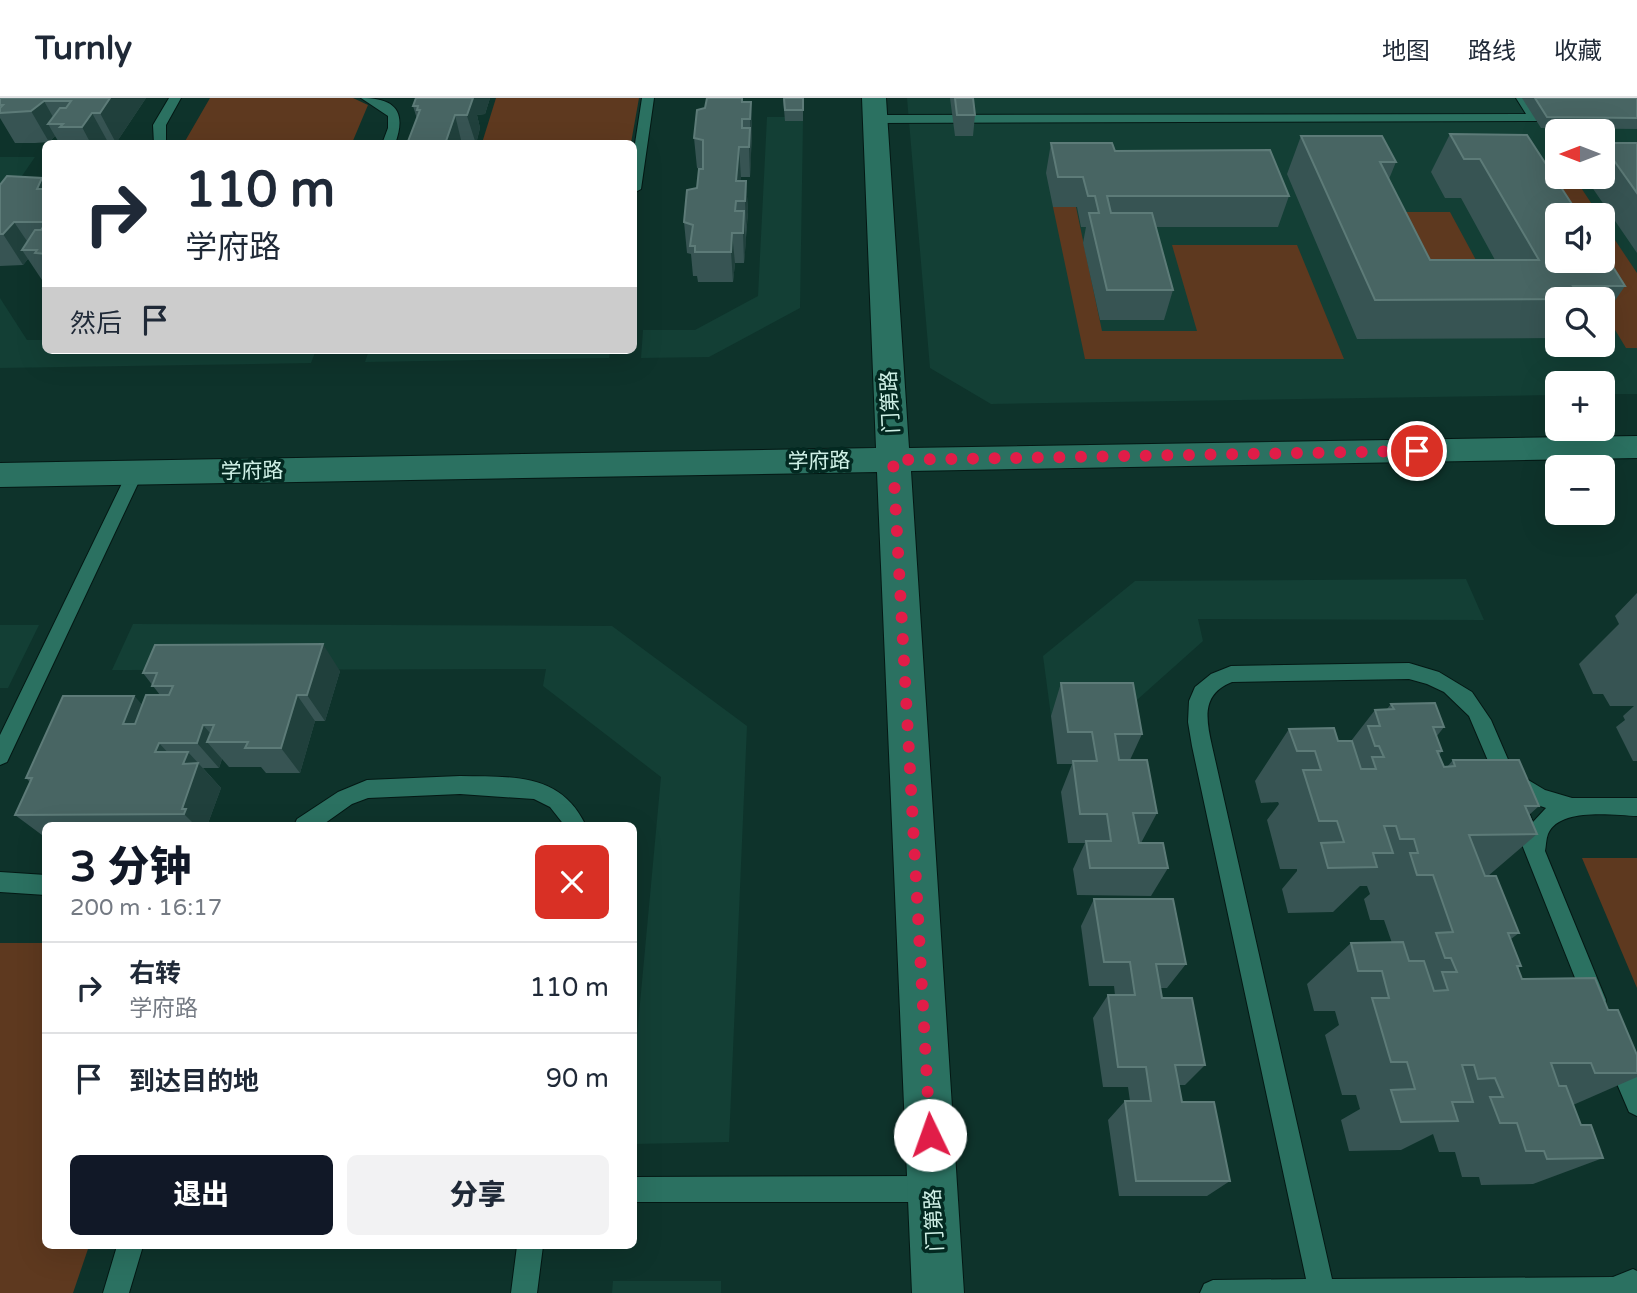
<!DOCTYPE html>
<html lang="zh">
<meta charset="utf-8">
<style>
:root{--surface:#fff;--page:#f2f2f3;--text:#1f2937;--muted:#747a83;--line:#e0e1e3;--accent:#111827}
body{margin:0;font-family:"Varela Round","Noto Sans SC",sans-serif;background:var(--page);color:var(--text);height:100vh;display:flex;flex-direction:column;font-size:26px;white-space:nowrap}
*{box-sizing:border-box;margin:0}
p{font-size:23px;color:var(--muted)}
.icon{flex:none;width:38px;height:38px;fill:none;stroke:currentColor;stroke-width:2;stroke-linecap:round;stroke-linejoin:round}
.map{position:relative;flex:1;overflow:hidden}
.sheet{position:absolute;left:42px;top:724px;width:595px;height:427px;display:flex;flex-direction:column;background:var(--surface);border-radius:10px;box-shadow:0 7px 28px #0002}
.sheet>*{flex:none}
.hud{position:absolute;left:42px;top:42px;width:595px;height:214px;border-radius:10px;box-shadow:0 7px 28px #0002;background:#fff;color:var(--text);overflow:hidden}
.needle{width:46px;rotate:270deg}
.controls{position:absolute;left:1545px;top:21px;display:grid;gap:14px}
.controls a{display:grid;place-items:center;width:70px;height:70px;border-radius:10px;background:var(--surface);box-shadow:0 7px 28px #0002;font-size:35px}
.pin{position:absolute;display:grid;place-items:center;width:60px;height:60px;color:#fff;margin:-30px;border:4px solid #fff;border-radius:50%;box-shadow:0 2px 7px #0007}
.me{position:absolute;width:77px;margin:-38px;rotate:357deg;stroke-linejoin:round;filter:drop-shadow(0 0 5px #0008)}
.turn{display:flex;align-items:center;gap:24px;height:147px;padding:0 28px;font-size:32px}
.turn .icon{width:91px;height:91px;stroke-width:2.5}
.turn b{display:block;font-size:49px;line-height:60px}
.then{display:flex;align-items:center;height:66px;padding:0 28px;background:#0003;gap:14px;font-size:26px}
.round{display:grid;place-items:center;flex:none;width:74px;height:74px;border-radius:10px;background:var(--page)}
.head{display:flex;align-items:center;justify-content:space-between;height:119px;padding:0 28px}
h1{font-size:42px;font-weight:800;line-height:52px;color:var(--accent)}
.cta{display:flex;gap:14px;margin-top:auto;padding:14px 28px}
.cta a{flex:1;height:80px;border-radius:10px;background:var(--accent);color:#fff;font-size:28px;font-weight:800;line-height:80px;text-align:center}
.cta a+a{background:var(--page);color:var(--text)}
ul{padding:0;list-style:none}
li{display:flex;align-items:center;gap:21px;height:91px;padding:0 28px;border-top:2px solid var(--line)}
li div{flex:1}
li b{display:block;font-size:26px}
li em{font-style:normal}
header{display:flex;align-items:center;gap:42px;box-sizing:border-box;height:98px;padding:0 35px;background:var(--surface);border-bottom:2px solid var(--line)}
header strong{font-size:33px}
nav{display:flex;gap:38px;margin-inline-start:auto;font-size:24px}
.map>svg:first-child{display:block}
.built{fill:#133f35;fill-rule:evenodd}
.green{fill:#5e391f}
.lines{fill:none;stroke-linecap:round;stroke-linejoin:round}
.lane-casing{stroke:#041814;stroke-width:2}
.street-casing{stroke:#041814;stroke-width:2}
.lane{fill:#2b7161;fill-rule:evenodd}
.street{fill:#2b7161;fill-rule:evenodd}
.wall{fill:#375453}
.shaded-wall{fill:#20403c}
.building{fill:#486563;stroke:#5d7b78;stroke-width:2}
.route{stroke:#e11d48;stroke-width:12;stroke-dasharray:0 21.6}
.labels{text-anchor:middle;stroke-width:7;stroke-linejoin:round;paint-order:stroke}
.street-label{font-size:21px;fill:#d0f1e7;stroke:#032921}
</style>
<header>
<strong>Turnly</strong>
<nav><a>地图</a><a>路线</a><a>收藏</a></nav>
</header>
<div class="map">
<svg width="1637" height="1195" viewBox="0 0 1637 1195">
<rect width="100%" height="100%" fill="#0e332b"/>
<path class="built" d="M907,0h730v296h-34v-11h-45l-1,12 -566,9 -61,-36zM1558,33h45v46h-45zM1558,117h45v46h-45zM1558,201h45v46h-45z
M767,19h18v4h18l-3,187 -91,49 -68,1 2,-28h52l63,-34z
M0,59h35l-35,51z
M0,200l27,42h18l1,10h270l-5,13 -311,5z
M369,252h241l-1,8 -244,4z
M1466,481l18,41 -286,-1 5,22 -84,75h-68l-8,-60 92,-75z
M133,526l479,2 135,100 -18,416 -95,2v-76l27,-291 -118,-91 3,-17 -434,1z
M0,527h39l-31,63h-8z
M613,1183h108v12h-109z"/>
<path class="green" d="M210,0h143l15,7 -16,38h-168z
M496,0h143l-8,45h-149z
M1520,75h37l1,4h16l25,38h-41z
M1053,109h23l26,124h95l-25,-86h125l47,114h-259z
M1384,114h66l40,74 -70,-1z
M1603,124l34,51v75h-11l-23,-38z
M1582,760h55v130z
M0,845h45l1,303h43l-16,47h-73z"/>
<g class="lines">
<g class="lane-casing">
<path id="lane" d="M169,0h12l-15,27v19h-12l-1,-19z
M361,0c34,0 46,13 34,46h-13l6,-16v-12z
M642,0h12l-13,91 -7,4v-43z
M1516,0h12l13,20 -2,3 -664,2 -6,-4 6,-4 651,-1z
M135,369l8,6 -136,289 -7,3v-30l127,-262z
M1409,565l30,9 33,20 19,28 22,51 32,19 27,8h65v18c-23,-1 -78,-9 -89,18 -2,5 -2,12 -3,17l61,149 -3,8 -8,3 -8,-3 -76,-191 3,-7 7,-2 7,2 5,12 13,-14 -14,-5 -20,-13 -12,-1 -31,-73 -25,-24 -17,-8 -18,-5 -177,3c-31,12 -26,37 -20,64l120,533 281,-2 20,-8 4,2v22h-437l4,-9 9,-4 93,-1 -114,-533 -4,-24 1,-21 6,-14 16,-13 20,-8z
M460,678c52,1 101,-4 126,50h-21l-15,-19 -16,-8 -74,-5 -92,4 -16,6 -31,22h-27l3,-7 41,-27 29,-12z
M0,774l46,3v20l-46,-3z
M1618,948l8,4 11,25v41l-8,-4 -23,-54 4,-8z
M933,1078l9,4 4,9 -4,9 -9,4h-299v-25z
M117,1148h26l-14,47h-26z
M517,1148h26l-6,47h-26z"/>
</g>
<g class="street-casing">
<path id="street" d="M862,0h24l23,350 728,-12v22l-726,13 53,822h-52l-35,-821 -877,15v-24l876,-15z"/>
</g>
<use href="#lane" class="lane"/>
<use href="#street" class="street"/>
</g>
<path class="wall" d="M0,0h146l-30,45 -56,1 -5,-8 -6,6 -14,1h-20l-15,-25z
M416,0h74l-5,16 -8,1 3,13 -4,16h-69l10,-25 -4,-13z
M783,0h20v23h-18z
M950,0h23l2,17 -2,21h-18z
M1522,0h115v31l-96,-1z
M744,4h7l1,30 -2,45h-9l-1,4h6l2,31 -4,51h-9l-2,19h-35l-1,-6h-4l-2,-22 -4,-1 -3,-31 13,-34 3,-19 -3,-1 -3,-30z
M1450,36l77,1 98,151 -22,32v-19h-45v37l-2,2 -199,1 -70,-165 14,-38 95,26 -7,17 41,81h65l-34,-62h-16l-14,-26z
M1051,45l64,8 174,45 -11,31h-123l18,63 -9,30h-64l-17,-77 3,-16h-5l-4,-20h-24l-7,-34z
M1603,45h34v110l-52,-76h18z
M42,80l4,6v96h-4l-14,-21 -5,6 -23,1v-81z
M1637,495v168h-4l-17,-34 9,-7 -2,-4 11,-10h-24l-7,-12h-10l-14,-30 40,-40 -4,-8z
M340,573l-15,50h-10l-15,52h-34l-5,-6h-32l-7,-8 -3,9h-16l18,20 -14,38h-161v12l-31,-23 15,-33 -4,-4 108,-82 8,9 18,-10 -17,-22z
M1061,585l81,51 -12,26 27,53 -16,30 27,25 -17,28 -74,-1 -4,-26 12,-26h-17l-7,-51 11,-28h-15l-6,-48z
M1391,606l53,23 -7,9 5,15 -3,4 5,12h3l6,-7 86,46 -10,9 8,19 -49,42 31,57 -8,6 10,27 -3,2 4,11 86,31 29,45v22l-64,28 8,20 22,33 -70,26 -52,1 -2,-8h-17l-7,-25h-16l-6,-18 -32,16 -52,1 -8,-31 19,-11 -4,-14h-14l-17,-60 14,-10 -4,-14h-21l-7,-27 44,-41h41l-8,-23h-14l-6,-21 6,-5 -3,-8h-7l-27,26 -45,1 -6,-24 15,-18v-2h-17l-13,-49 12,-16 -1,-2 -17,1 -6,-22 34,-52 49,12h13l24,-31 12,-1z
M1094,801l92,65 -19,24h-6l1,10 43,67 -20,20h-6l3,17 48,79 -23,15h-88l-11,-76 17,-19h5l-2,-14h-25l-10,-69 15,-23h7l-1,-9h-25l-8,-60z"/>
<path class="shaded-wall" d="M110,0h36l-30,45 -16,-30z
M455,0h35l-5,16 -8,1 3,13 -4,16 -9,-28z
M44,3l13,23h-9l7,12 -6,6 -18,-31z
M751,4l1,30 -1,17 -1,-30z
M92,15l17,31h-18l-9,-17z
M455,17l7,29h-17z
M750,30l1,31 -1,18 -1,-30z
M739,49l2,30 -2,24 -3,-20z
M42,80l4,6v18l-9,-13z
M746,83l2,31 -2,19 -1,-30z
M744,113l2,31 -2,21 -1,-30z
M14,124l19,28h-11l6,9 -5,6 -20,-31z
M732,135l3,30 -2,19 -2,-30z
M323,546l17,27 -15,50 -18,-26z
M297,597l18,26 -15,52 -19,-25z
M134,598l24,26 -11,27 -24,-25z
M203,627l15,17h-11l15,17 -3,9 -22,-25z
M159,645l23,25 -27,-16z
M188,654l33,36 -14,38h-11l-12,-12 -2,-5 1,-45z"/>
<path class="building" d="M0,0h110l-10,15h-8l-10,14h-22l3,-3h-15l12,-16h6l5,-7h-27l-13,10 -31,2v-5l3,-3h-3z
M416,0h57l-6,17h-12l-10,29h-38l13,-34h-3l1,-4h-5z
M707,0h35v4h9l-1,17h-8v9h8l-1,19h-10l-3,34h10l-1,20h-9l-1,10h9l-1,22h-11l-1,19h-36v-6h-5l3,-21 -9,-3 3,-32 10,-2 2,-19h4v-29l-9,-2 3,-28 8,-2z
M784,0h19v12h-18z
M955,0h18l2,17h-18z
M1535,0h102v20l-90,-1z
M1450,36l77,1 52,80h-21v46h45v-10l22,35h-52l8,13 -206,1 -74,-164h81l14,26h-16l50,98h109l-59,-101h-16z
M1051,45h61l3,8 155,-1 19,46h-182l4,17h41l21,77h-66l-18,-77h10l-4,-17h-7l-5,-19h-25z
M1603,45h34v50l-34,-48z
M7,78l35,2 -5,11h9v33h-32l-11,12h-3v-49z
M46,125v31l-11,-1 2,-3h-15l13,-20h6z
M323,546l-16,51h-10l-16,53h-36l3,-6h-41l7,-17h-11l-6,18h-38l-4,9h33l-5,12 15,-1 -16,46h4l-2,5 -169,1 17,-37h-6l37,-82h71l-11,28h12l11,-29h23l4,-9h-21l5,-13h-14l12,-28z
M1061,585h72l9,51h-27l4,26h28l10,53h-24l6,30h24l5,25h-78l-4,-27h25l-4,-27h-27l-7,-53h24l-5,-29h-24z
M1435,605l9,24h-11l9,24h-5l7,16 11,-1 -2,-6h66l20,46h-14l12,28 -68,1 16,41h11l23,57h-11l13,33h-4l5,13 73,-1 13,32h10l19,45v18h-42l-4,-10h-40l8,23h7l15,39h10l12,33 -56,1 -3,-8h-18l-9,-28h-17l-10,-26h13l-8,-19 -17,1 -4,-14h-12l11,37h-21l6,19 -57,1 -10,-32 24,-1 -8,-27h-16l-19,-64h17l-7,-27h-24l-7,-28 52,-1 6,19h15l10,30 14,-1 -6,-18h15l-6,-14h-6l-9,-25 17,-1 -20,-57h-16l-7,-22h8l-4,-14h-14l-4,-13h-12l9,27h-20l4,14 -49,1 -7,-25 23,-1 -7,-21h-18l-16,-51h18l-6,-19h-18l-8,-22 45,-1 4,13h14l9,28h15l-4,-12h12l-5,-11h-4l-7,-20h12l-5,-16 19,-1 -3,-5z
M1094,801h79l13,65h-30l6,34h30l13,67h-30l7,37h32l16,79h-94l-11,-80h26l-5,-34h-28l-10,-72h27l-5,-33h-26z"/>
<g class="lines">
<path class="route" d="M930,1037l-37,-675 524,-9"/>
</g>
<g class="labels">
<g class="street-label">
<text transform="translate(890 304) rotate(-93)" y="7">门第路</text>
<text transform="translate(819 363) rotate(-1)" y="7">学府路</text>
<text transform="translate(252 373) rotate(-1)" y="7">学府路</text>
<text transform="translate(934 1122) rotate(-93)" y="7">门第路</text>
</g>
</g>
</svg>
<div class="controls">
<a><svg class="needle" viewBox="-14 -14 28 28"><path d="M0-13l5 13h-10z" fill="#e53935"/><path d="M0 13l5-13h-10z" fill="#747a83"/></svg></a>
<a><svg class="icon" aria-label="sound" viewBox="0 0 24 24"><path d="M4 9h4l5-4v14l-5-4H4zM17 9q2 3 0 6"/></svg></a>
<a><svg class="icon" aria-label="search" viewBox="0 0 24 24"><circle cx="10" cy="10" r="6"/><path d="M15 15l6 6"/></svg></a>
<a>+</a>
<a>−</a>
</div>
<div class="pin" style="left:1417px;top:353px;background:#d93025"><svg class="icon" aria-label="arrive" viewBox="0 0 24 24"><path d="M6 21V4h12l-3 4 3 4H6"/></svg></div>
<svg class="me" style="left:930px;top:1037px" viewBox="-20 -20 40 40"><circle r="19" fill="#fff"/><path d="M0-13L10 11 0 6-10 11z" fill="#e11d48"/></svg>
<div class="hud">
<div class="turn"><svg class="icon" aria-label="right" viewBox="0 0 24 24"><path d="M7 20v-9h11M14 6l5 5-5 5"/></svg><div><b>110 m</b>学府路</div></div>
<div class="then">然后<svg class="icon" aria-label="arrive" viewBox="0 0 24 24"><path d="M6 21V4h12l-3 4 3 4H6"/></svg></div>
</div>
<section class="sheet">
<div class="head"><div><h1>3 分钟</h1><p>200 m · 16:17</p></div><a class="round" style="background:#d93025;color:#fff"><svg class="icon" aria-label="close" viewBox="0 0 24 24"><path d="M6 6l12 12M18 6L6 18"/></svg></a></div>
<ul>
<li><svg class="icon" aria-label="right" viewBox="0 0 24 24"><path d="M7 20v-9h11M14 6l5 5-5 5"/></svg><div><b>右转</b><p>学府路</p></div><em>110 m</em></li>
<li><svg class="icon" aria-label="arrive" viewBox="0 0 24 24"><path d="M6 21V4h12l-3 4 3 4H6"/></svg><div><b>到达目的地</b></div><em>90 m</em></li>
</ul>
<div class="cta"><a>退出</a><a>分享</a></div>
</section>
</div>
